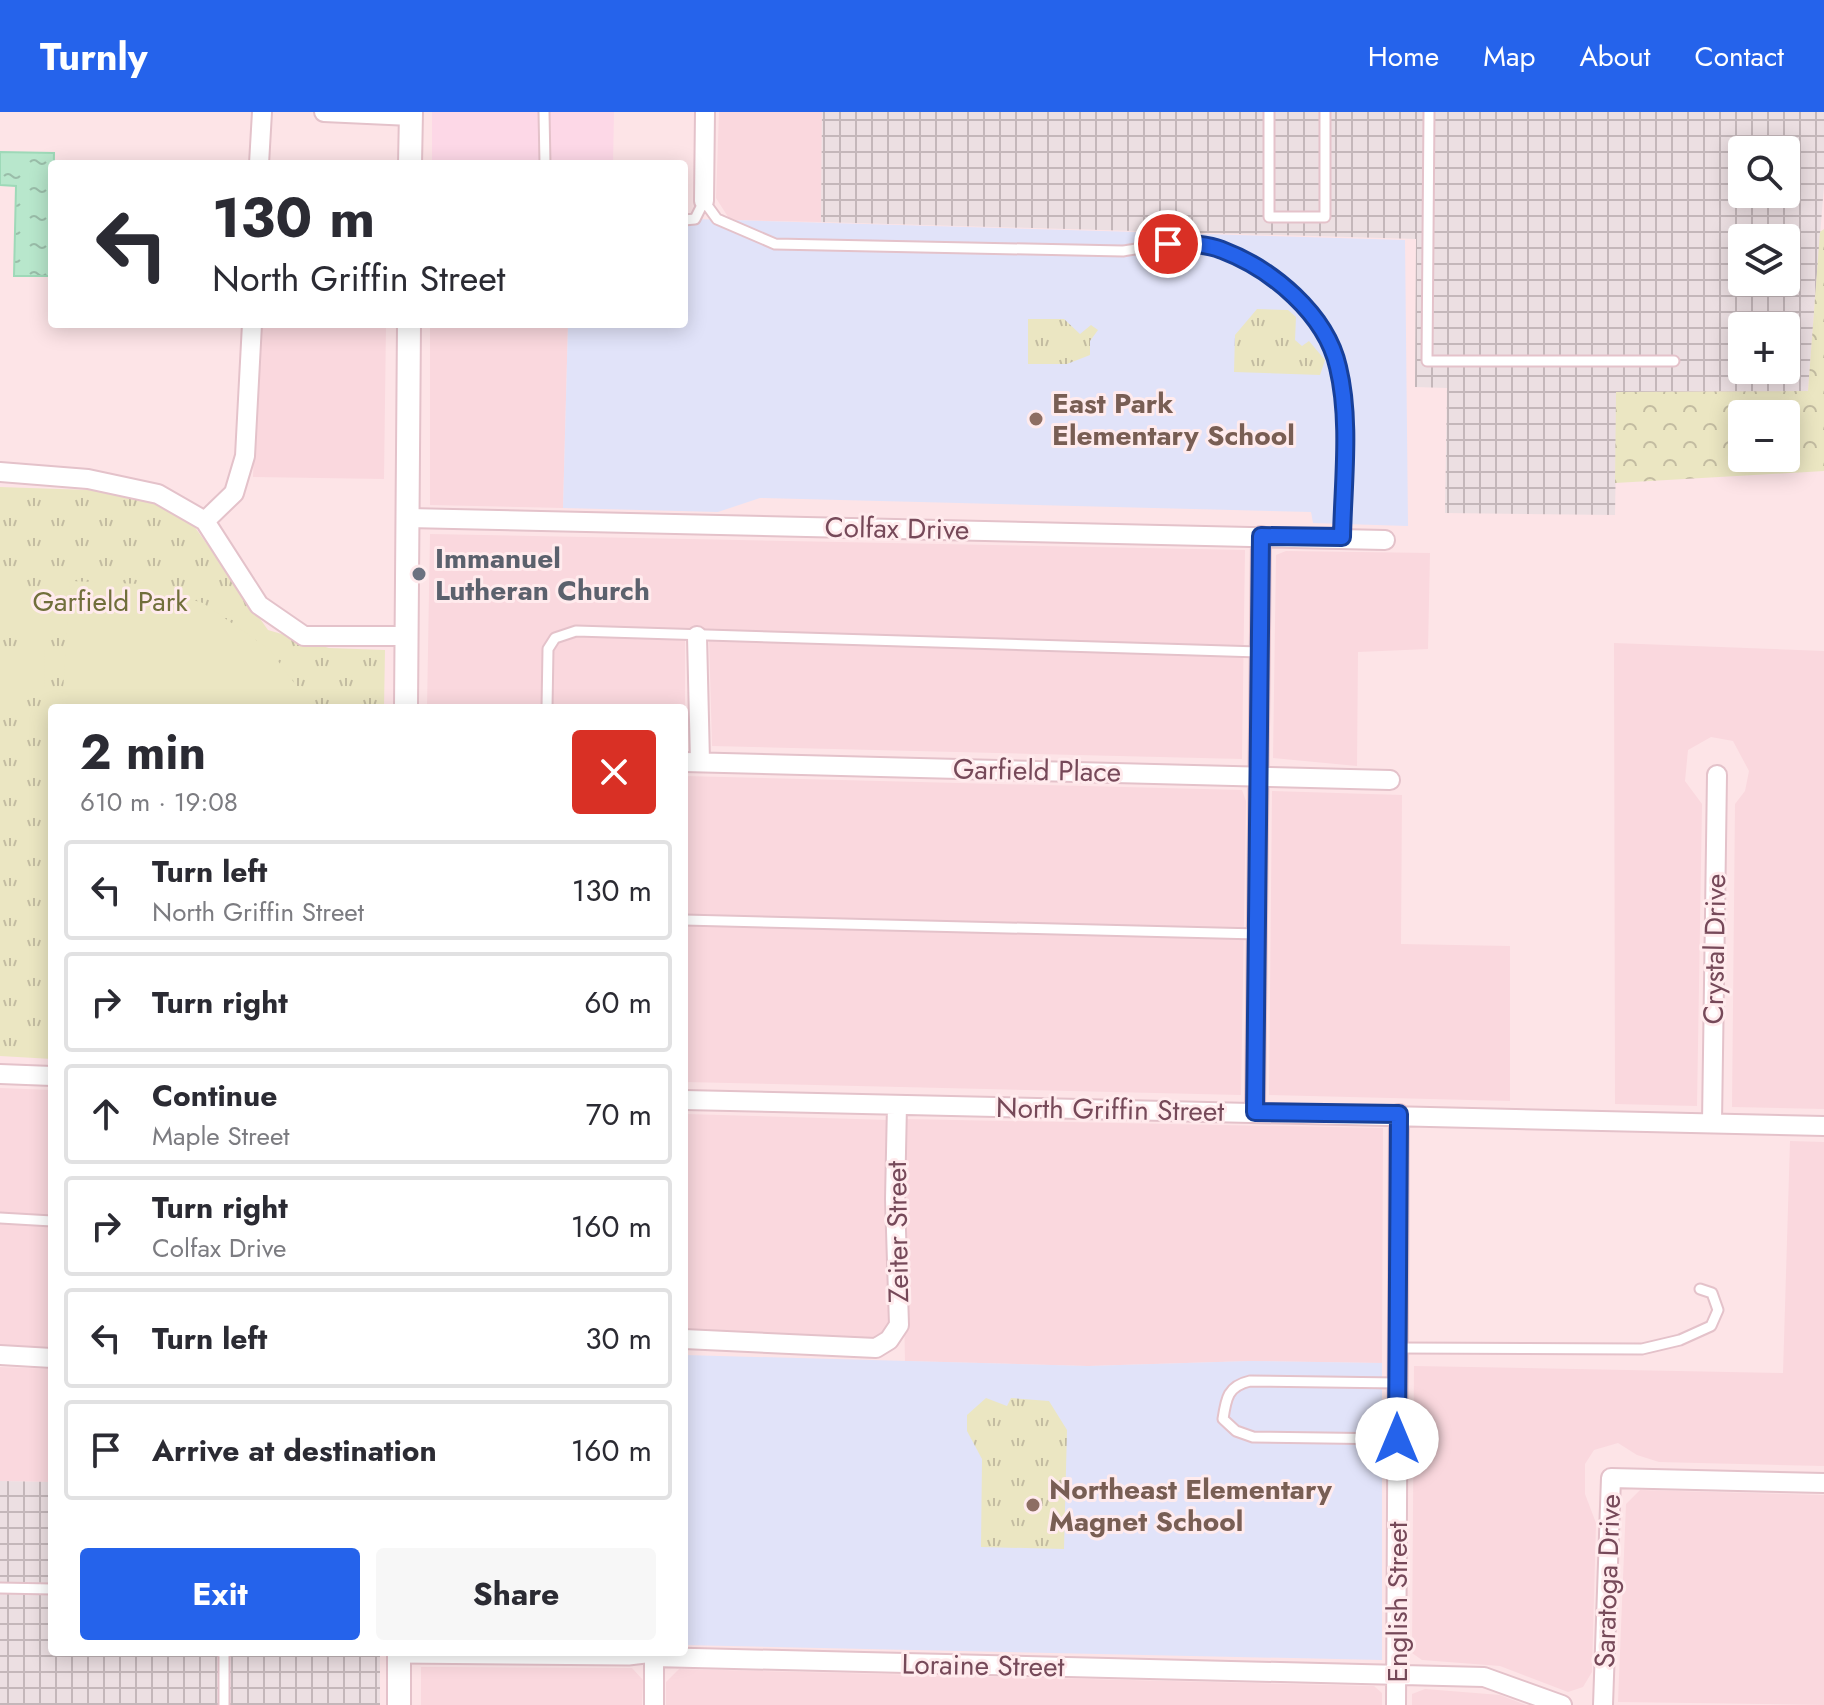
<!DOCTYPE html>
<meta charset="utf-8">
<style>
:root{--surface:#fff;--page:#f7f7f7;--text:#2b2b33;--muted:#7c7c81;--line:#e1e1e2;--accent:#2563eb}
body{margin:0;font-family:Jost,sans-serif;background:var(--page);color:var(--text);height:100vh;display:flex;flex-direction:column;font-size:30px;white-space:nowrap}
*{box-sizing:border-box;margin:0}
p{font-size:26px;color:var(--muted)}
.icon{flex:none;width:44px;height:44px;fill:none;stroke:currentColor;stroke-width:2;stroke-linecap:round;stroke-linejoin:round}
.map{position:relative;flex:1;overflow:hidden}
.panel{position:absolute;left:48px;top:592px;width:640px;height:952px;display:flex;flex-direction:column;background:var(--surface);border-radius:8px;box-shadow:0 4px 20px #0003}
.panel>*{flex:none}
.guide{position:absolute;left:48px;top:48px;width:640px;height:168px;border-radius:8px;box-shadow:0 4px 20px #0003;background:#fff;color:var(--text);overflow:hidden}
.tools{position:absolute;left:1728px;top:24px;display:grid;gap:16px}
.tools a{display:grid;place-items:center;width:72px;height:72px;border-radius:8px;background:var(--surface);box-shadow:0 4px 20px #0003;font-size:40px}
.pin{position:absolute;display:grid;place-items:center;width:68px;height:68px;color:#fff;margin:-34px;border:4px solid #fff;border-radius:50%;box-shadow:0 2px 8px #0007}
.me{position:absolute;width:88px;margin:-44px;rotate:0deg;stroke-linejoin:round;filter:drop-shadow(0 0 6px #0008)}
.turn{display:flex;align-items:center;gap:28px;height:168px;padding:0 32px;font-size:36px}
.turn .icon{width:104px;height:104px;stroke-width:2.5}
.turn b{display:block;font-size:56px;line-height:68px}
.round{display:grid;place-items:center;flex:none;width:84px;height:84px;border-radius:8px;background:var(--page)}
.overview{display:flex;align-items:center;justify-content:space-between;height:136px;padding:0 32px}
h1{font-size:48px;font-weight:700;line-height:60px}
.primary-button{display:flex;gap:16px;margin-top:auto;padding:16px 32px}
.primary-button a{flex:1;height:92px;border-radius:8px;background:var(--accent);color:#fff;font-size:32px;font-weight:700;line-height:92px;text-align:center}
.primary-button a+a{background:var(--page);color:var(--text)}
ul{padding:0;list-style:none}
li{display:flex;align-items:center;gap:24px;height:100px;margin:0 16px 12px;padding:0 16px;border:4px solid var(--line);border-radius:8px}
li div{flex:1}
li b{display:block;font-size:30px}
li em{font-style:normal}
header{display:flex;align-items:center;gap:48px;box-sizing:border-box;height:112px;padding:0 40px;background:var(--accent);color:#fff}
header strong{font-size:38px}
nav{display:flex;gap:44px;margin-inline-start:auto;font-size:28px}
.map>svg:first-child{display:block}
.residential{fill:#fad8de}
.commercial{fill:#fdd8e7}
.industrial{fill:url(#industrial-grid);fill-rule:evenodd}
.education{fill:#e1e3f9}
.grass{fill:url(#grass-tufts)}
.forest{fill:url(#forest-crowns);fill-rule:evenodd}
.garden{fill:#ebe6c2}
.water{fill:url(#water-ripples);stroke:#9ed9b8;stroke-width:2}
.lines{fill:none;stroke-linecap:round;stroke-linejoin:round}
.service-casing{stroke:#e4c2ca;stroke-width:13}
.minor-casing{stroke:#e4c2ca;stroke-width:22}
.tertiary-casing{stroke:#e4c2ca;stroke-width:26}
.service{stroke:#fff;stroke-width:9}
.minor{stroke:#fff;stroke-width:18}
.tertiary{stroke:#fff;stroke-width:22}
.route-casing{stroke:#184099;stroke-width:20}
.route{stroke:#2563eb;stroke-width:14}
.education-dot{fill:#8d6e63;stroke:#ffebed;stroke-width:3}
.worship-dot{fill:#6b7280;stroke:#ffebed;stroke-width:3}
.labels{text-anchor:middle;stroke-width:6;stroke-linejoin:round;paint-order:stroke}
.education-label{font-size:28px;font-weight:bold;fill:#785e54;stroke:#ffebed;text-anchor:start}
.street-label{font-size:28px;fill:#764959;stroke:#ffebed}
.worship-label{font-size:28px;font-weight:bold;fill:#5b616d;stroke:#ffebed;text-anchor:start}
.park-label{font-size:28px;fill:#706f3b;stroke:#ffebed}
</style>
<header>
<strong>Turnly</strong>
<nav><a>Home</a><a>Map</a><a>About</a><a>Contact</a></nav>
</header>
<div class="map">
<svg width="1824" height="1593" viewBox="0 0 1824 1593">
<defs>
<pattern id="industrial-grid" width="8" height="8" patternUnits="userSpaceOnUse" patternTransform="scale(2)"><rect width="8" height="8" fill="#ecdfe2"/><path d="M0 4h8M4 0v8" fill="none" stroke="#c4b7ba"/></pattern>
<pattern id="grass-tufts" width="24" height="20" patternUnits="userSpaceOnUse" patternTransform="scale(2)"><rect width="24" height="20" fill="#ebe6c2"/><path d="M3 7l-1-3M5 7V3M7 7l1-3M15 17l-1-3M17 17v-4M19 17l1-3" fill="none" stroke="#c3bca1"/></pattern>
<pattern id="forest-crowns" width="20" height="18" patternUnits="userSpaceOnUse" patternTransform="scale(2)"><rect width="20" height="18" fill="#ebe6c2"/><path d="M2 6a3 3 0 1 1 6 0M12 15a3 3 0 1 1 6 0" fill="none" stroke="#c3bca1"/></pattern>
<pattern id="water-ripples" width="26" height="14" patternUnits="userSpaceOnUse" patternTransform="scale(2)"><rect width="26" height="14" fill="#b8e7cc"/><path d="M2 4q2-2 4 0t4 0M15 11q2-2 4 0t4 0" fill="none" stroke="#9abda9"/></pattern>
</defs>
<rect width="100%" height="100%" fill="#fde4e7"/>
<path class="residential" d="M719,0h103l-1,110 -91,-2 -14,-22z
M259,212h127l-2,155 -131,-2z
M430,212h138l-5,184 -133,-3z
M430,422l815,16 -3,209 -530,-13 -3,-109 -24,-2v111l-1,-38h-257z
M1286,439l144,2 -2,96 -70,3 -1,114 -84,-8 3,-203z
M1614,531l210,8v458l-92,-2 3,-303 10,-13 4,-20 -16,-30 -22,-4 -23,13 -3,31 17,23 -5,302 -82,-2z
M684,664l558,14 4,11 -5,294 -557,-13z
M1272,679l130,4 -1,149 109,2v155l-241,-6z
M0,976l52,2v257l-52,-2z
M686,1002l204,6 2,204 -14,15 -183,-4 -11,-10z
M905,1007l478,9 -1,235 -132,-2 -162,5 -183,-5 -3,-158z
M1790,1029l34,1v324l-165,-4 -22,-7 -19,-12 -24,7 -9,14v30l11,29 -4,149 -9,15 -15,5 -68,-26 -78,-6 -10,-7 2,-287 369,7z
M0,1255l52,2v113l-52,-1z
M1640,1378l184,5v210l-206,-3 8,-198z
M421,1555l211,1 11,12 -1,25h-221z
M679,1557l695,17 8,7v12h-716v-23z
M1425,1577l75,6 26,10h-114v-11z"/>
<path class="commercial" d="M432,0h182l-1,52h-181z"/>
<path class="industrial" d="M822,0h1002v73l-16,206 -191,1 -2,123 -170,-2 2,-125 -32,-1 1,-148 -595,-17zM1742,38h44v44h-44zM1742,126h44v44h-44zM1742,214h44v44h-44z
M0,1369l52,1v170h328v53h-380z"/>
<path class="education" d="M695,107l710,21 3,286 -95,-3 -2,-11 -551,-14 -42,14 -155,-4 5,-184h116v-104z
M684,1243l404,11 162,-5 132,2v297l-698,-15z"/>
<path class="grass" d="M1257,197l31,1 8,7 -1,23 7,6 7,-5 16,19 -5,15 -86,-3 1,-37z
M1028,207h36l16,15 11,-9 7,5 -8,11v14l-23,9h-39z
M0,375l89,3 60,9 45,27 74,104 61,18 56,2 -1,58h-332v351l-52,-3z
M986,1286l21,8 4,-8 38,3 18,29 -3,119 -83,-2 1,-88 -15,-28v-16z"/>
<path class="forest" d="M1824,117v242l-209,12 1,-91 192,-1 12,-159zM1742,302h44v44h-44z"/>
<path class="garden" d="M70,469l71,3 62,19 66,46 44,59h-251z
M0,476h47v39h-47z
M0,537h45l-1,39h-44z"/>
<path class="water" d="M0,40l54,1 -2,123h-38l2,-90 -16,-1z"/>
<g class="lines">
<g class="service-casing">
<path id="service" d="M544,0l1,52
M1269,0v105h56v-105
M1429,0l-2,249h247
M684,108l11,-1 9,-18 13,18 58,25 348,7c26,-4 52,-10 79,-6 56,8 121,67 136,121 13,44 4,123 4,171
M547,596l1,-59 7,-11 21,-7 683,21
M684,808l574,14
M0,1106l52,3
M1398,1236l244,1 38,-9 31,-14 7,-16 -6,-17 -12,-4
M1397,1327l-144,-2 -17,-6 -13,-12c3,-21 5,-33 27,-38l148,2
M0,1476l52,1
M399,1546l230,2 25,-3
M224,1593v-53"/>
</g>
<g class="minor-casing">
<path id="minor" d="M324,0l87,4
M259,52l3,-52
M704,89l1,-89
M0,360l88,7 70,15 47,27 54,84 45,31h102
M408,406l977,22
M205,409l29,-28 11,-37 7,-132
M697,524l3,126
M684,650l706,18
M0,962l52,2
M684,988l1140,26
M1255,1000l6,-576
M1712,1011l5,-348
M684,1227l192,9 13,-8 10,-15 -4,-126 2,-94
M0,1243l52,3
M654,1593v-48l830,20 78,28
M1396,1593l3,-591
M1603,1593l8,-227 213,5"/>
</g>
<g class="tertiary-casing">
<path id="tertiary" d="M410,52l1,-52
M406,596l3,-384
M399,1593v-53"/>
</g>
<use href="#service" class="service"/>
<use href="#minor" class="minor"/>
<use href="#tertiary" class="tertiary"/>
</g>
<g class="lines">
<g class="route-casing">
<path id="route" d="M1168,132c18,0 37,-1 54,6 50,19 104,64 116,117 13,53 5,116 4,170l-81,-1 -6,576 144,2 -2,325"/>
</g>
<use href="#route" class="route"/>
</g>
<g class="education-dot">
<circle cx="1036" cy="307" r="8"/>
<circle cx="1033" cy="1393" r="8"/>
</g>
<circle class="worship-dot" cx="419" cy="462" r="8"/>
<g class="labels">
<g class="education-label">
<text x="1052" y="301">East Park<tspan x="1052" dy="32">Elementary School</tspan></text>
<text x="1049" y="1387">Northeast Elementary<tspan x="1049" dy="32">Magnet School</tspan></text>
</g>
<g class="street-label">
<text transform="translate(897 416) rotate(1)" y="10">Colfax Drive</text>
<text transform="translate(1037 658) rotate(1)" y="10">Garfield Place</text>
<text transform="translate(1714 837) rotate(-89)" y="10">Crystal Drive</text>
<text transform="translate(1110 997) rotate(1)" y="10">North Griffin Street</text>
<text transform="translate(897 1120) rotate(-91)" y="10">Zeiter Street</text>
<text transform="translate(1607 1469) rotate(-88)" y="10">Saratoga Drive</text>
<text transform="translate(1397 1490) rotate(-90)" y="10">English Street</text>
<text transform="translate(983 1553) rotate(1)" y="10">Loraine Street</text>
</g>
<g class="worship-label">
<text x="435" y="456">Immanuel<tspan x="435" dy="32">Lutheran Church</tspan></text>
</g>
<g class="park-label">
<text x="110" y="499">Garfield Park</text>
</g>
</g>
</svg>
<div class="tools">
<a><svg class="icon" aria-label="search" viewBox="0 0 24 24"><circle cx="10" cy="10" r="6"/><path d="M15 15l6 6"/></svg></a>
<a><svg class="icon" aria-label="layers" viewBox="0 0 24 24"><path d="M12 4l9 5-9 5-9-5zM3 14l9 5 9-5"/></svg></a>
<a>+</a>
<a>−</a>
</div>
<div class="pin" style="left:1168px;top:132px;background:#d93025"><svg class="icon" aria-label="arrive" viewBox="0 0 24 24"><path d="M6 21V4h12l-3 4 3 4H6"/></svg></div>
<svg class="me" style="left:1397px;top:1327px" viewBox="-20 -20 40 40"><circle r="19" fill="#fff"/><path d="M0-13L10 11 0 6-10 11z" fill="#2563eb"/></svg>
<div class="guide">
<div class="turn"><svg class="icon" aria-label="left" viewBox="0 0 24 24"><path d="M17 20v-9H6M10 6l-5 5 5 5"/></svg><div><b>130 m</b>North Griffin Street</div></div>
</div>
<section class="panel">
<div class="overview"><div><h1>2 min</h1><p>610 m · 19:08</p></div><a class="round" style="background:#d93025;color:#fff"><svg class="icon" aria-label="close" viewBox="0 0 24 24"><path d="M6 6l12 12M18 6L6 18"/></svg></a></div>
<ul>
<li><svg class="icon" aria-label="left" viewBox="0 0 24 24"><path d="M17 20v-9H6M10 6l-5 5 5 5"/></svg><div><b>Turn left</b><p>North Griffin Street</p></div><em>130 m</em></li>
<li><svg class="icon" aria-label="right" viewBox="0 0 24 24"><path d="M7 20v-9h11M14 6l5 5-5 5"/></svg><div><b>Turn right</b></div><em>60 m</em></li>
<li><svg class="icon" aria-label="ahead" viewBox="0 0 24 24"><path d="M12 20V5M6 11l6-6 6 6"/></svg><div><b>Continue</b><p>Maple Street</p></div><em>70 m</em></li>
<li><svg class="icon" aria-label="right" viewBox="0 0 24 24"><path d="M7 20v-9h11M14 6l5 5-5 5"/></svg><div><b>Turn right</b><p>Colfax Drive</p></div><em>160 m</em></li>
<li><svg class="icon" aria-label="left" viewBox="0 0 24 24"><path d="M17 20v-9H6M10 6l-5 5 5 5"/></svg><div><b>Turn left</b></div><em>30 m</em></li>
<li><svg class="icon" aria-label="arrive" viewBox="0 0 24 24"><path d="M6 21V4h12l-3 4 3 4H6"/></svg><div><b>Arrive at destination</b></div><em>160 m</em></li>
</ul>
<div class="primary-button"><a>Exit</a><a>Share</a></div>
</section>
</div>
